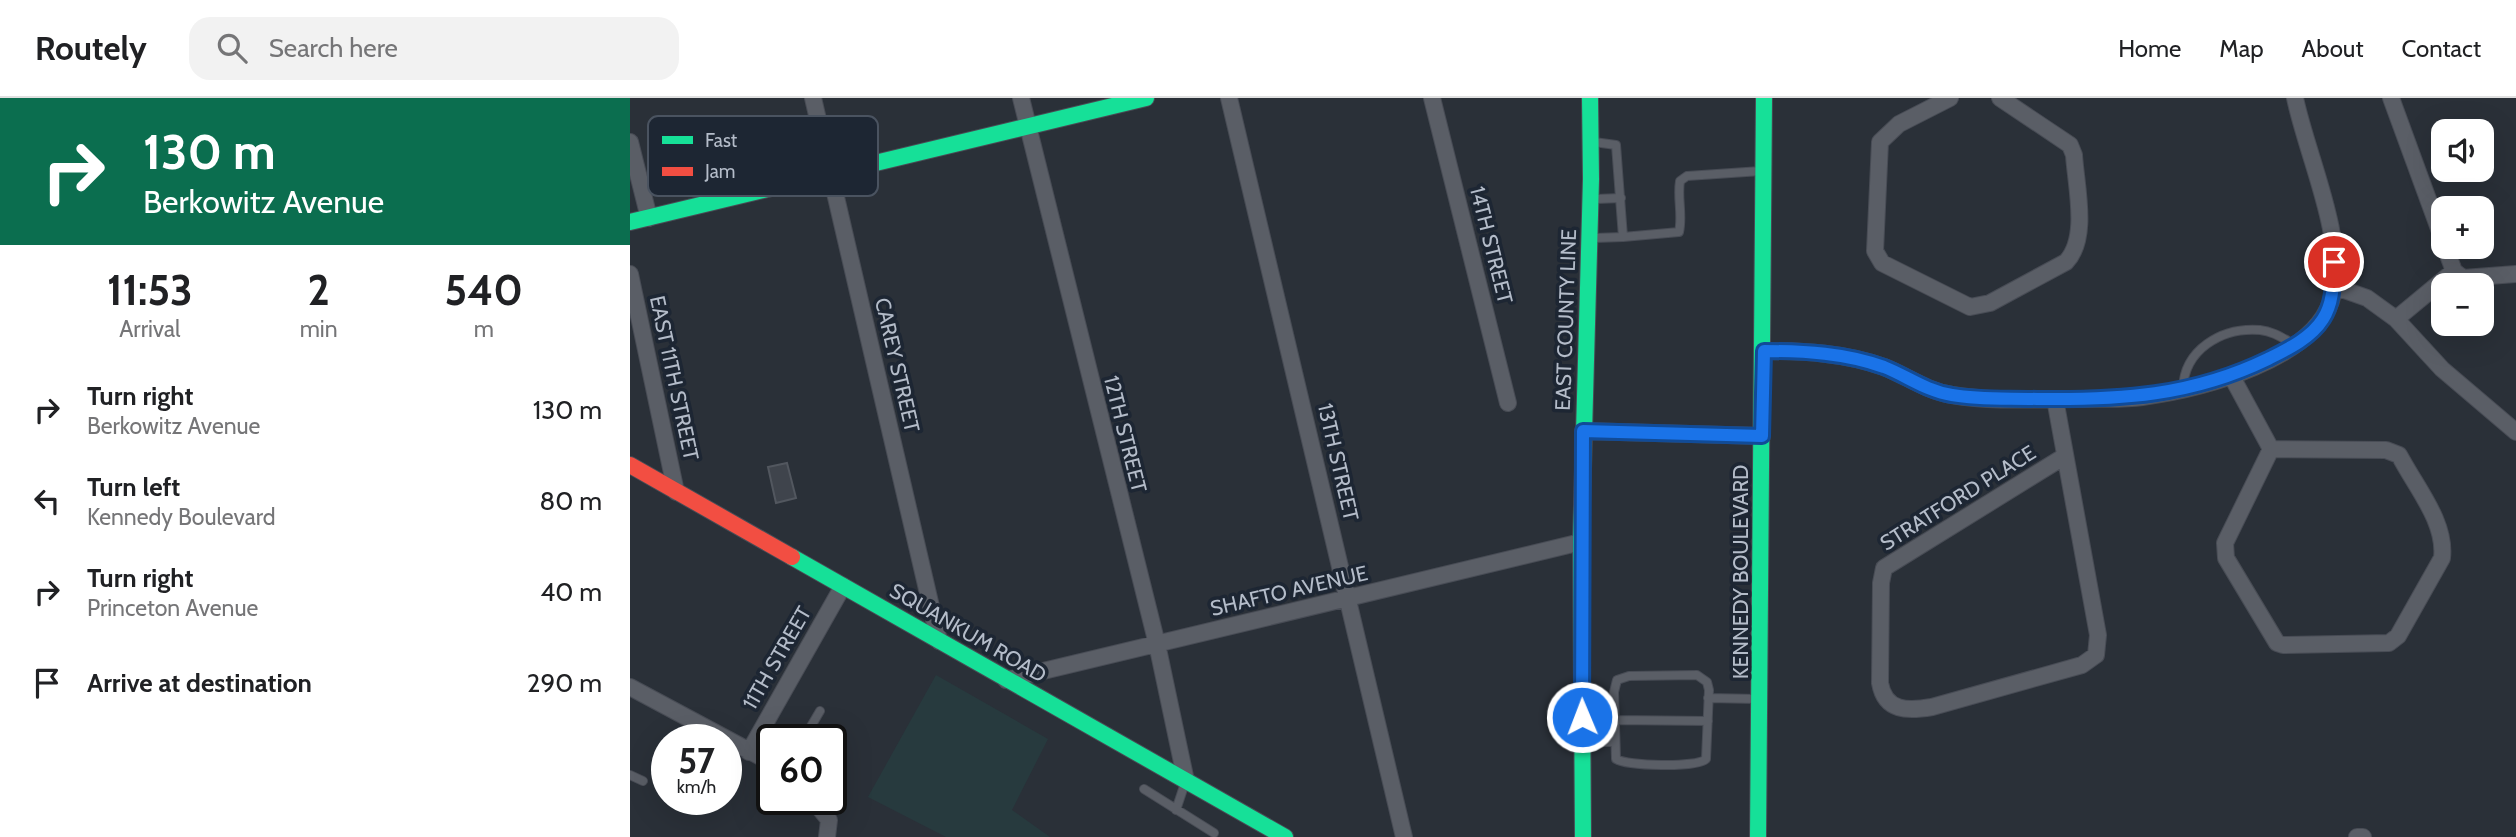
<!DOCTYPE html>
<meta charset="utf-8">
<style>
:root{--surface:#fff;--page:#f2f2f2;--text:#202124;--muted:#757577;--line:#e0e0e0}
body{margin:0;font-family:Cabin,sans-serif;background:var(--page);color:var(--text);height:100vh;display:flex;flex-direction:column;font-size:26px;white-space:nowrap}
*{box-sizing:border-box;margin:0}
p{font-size:23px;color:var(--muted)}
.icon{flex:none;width:38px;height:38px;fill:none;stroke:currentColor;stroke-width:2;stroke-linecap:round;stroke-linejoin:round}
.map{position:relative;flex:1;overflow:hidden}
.side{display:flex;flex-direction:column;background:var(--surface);width:630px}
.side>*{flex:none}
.top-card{background:#0b6e4f;color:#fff;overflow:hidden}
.tools{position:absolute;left:1801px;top:21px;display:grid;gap:14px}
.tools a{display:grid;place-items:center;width:63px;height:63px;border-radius:14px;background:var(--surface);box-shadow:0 7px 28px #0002;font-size:35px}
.speed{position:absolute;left:21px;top:626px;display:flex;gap:14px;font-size:35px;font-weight:700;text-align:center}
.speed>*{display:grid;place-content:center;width:91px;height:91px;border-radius:50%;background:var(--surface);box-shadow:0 7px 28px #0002;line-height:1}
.speed small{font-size:18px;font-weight:400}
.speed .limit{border:4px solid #111;border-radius:10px;background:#fff;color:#111}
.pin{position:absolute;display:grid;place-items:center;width:60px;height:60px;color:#fff;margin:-30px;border:4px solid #fff;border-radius:50%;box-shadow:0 2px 7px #0007}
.me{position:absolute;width:77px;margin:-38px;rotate:359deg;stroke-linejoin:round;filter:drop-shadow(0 0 5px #0008)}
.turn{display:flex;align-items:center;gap:24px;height:147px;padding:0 28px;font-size:32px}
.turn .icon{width:91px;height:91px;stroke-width:2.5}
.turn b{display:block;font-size:49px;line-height:60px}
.eta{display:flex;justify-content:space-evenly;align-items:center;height:119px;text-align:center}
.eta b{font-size:42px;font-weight:700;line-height:49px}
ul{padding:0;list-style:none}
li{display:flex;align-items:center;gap:21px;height:91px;padding:0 28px}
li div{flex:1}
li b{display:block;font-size:26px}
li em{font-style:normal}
header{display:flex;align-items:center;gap:42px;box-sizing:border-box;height:98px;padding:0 35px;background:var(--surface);border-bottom:2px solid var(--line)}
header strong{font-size:33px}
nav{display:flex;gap:38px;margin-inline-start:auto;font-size:24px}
.search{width:490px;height:63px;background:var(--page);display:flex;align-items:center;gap:18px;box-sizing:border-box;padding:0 24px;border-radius:21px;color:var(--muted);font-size:26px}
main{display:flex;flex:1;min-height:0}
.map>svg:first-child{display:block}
.green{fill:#273a3e}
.building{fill:#3f444c;stroke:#52575f;stroke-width:2}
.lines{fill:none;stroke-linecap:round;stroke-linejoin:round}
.lane-casing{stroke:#484c55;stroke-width:10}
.street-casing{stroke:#484c55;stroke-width:18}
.fast-casing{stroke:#484c55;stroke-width:18}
.jam-casing{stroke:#484c55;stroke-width:18}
.lane{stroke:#5a5e66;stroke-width:8}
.street{stroke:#5a5e66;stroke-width:16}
.fast{stroke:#16e098;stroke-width:16}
.jam{stroke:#f24e42;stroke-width:16}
.route-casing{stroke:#114b97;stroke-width:18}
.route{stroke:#1a73e8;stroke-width:12}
.labels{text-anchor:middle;stroke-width:7;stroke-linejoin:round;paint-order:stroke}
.street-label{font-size:21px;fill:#b4bcc9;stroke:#1d2633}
.key{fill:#1d2633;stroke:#4a5360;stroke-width:2}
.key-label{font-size:19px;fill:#b4bcc9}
</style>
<header>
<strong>Routely</strong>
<div class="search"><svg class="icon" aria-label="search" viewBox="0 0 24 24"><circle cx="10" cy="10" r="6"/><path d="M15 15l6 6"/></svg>Search here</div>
<nav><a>Home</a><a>Map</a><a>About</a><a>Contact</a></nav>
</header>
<main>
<section class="side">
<div class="top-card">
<div class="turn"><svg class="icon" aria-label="right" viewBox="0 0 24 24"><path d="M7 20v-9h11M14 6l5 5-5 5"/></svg><div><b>130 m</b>Berkowitz Avenue</div></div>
</div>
<div class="eta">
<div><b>11:53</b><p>Arrival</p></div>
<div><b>2</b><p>min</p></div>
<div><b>540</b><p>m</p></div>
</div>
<ul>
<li><svg class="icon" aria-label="right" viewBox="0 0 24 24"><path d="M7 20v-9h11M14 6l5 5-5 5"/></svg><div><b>Turn right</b><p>Berkowitz Avenue</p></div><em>130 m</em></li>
<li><svg class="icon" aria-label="left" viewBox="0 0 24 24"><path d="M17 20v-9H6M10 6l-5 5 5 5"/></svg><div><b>Turn left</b><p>Kennedy Boulevard</p></div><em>80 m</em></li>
<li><svg class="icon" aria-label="right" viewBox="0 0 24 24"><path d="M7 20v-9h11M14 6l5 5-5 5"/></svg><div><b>Turn right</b><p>Princeton Avenue</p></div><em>40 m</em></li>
<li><svg class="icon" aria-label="arrive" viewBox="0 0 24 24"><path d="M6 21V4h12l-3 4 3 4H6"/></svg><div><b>Arrive at destination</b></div><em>290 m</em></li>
</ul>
</section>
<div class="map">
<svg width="1886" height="739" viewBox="0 0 1886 739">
<rect width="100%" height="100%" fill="#2a3038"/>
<path class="green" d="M306,577l112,64 -36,71 38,27h-104l-78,-40z"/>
<path class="building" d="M157,365l9,35 -20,5 -8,-36z"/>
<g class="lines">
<g class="lane-casing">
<path id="lane" d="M964,44l22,3 7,92 56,-5c4,-17 -2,-34 1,-51l7,-5 74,-5
M966,101l25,-1
M964,140l29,-1
M1553,291c1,-39 38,-62 77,-59 13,1 24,9 35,15
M1067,577l10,7 2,8 -3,69c-9,9 -79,7 -90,0l-2,-67 3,-12 12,-4z
M1078,600l50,1
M984,622l94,1
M173,642l17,-29
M955,644h29
M0,677l13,6
M514,691l70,44
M546,712l9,-27"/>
</g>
<g class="street-casing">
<path id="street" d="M183,0l126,543
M391,0l136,546 29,137
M599,0l175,739
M802,0l76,305
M1320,0l-51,26 -19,18 -5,109 7,12 88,44 20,-4 76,-41c23,-24 10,-75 8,-107l-4,-10 -70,-47
M1761,0l52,142
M0,44l19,76
M1815,149l9,24 9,7 53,-4
M0,176l46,218
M1703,188l34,12 29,21 46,50 74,63
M1766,221l58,-48
M1134,253c40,0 81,2 120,16 23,9 42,24 68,28 41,7 85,4 127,4 20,-1 43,1 63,-2 58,-8 177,-37 191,-103 12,-59 -26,-138 -38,-196
M1602,279l39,72
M1425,301l43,236 -2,20 -14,10 -150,42c-24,4 -47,5 -52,-24l1,-100 3,-15 181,-112
M953,333l179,5
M1641,351l115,1 13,5 4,7c16,29 43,62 39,96l-44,78 -9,7 -106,2 -6,-2 -51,-85 -1,-15z
M376,582l575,-138
M0,589l142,76
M119,654l94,-166
M183,702l16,20 -2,17
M1727,739h6"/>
</g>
<g class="fast-casing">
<path id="fast" d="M0,124l516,-124
M162,459l493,280
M953,739l-2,-295 10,-363 -1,-81
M1128,739l6,-739"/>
</g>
<g class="jam-casing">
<path id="jam" d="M0,367l162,92"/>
</g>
<use href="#lane" class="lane"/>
<use href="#street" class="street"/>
<use href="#fast" class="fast"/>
<use href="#jam" class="jam"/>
</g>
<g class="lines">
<g class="route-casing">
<path id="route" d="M952,619l1,-286 179,5 2,-85c41,0 81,2 120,16 23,9 42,24 68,28 28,5 56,3 85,4 83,1 155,-3 231,-40 20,-10 43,-21 55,-40 11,-17 10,-38 11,-57"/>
</g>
<use href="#route" class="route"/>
</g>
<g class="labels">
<g class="street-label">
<text transform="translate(861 147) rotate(76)" y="7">14TH STREET</text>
<text transform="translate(936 222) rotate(-88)" y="7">EAST COUNTY LINE</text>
<text transform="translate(267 267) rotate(77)" y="7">CAREY STREET</text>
<text transform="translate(44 280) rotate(78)" y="7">EAST 11TH STREET</text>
<text transform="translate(495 336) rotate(76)" y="7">12TH STREET</text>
<text transform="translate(708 364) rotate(77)" y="7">13TH STREET</text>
<text transform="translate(1328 400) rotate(-32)" y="7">STRATFORD PLACE</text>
<text transform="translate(1111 474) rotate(-90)" y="7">KENNEDY BOULEVARD</text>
<text transform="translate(659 493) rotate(-13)" y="7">SHAFTO AVENUE</text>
<text transform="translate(338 535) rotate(30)" y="7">SQUANKUM ROAD</text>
<text transform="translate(147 560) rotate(-60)" y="7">11TH STREET</text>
</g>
</g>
<rect x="18" y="18" width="230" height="80" rx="10" class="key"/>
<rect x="32" y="38" width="31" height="8" fill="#16e098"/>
<rect x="32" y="69" width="31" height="9" fill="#f24e42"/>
<g class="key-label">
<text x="75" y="49">Fast</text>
<text x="75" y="80">Jam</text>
</g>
</svg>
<div class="tools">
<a><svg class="icon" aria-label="sound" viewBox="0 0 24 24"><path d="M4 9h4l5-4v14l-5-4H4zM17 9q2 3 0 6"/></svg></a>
<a>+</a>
<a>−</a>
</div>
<div class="speed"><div>57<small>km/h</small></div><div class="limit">60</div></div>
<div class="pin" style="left:1704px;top:164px;background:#d93025"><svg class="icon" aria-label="arrive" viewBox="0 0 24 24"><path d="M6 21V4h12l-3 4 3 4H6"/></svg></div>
<svg class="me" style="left:952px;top:619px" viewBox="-20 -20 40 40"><circle r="17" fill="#1a73e8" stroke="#fff" stroke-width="3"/><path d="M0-11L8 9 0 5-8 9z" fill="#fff"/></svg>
</div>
</main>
